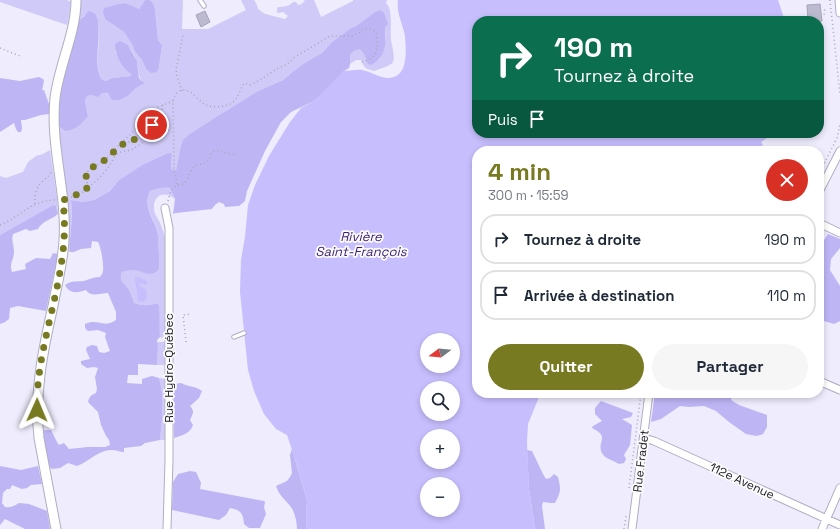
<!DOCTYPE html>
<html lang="fr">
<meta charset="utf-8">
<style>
:root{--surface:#fff;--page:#f6f6f7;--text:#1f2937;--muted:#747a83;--line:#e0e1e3;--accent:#787a22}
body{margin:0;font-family:"Space Grotesk",sans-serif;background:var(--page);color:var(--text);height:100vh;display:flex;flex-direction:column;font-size:15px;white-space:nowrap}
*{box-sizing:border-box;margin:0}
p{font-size:13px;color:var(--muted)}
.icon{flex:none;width:22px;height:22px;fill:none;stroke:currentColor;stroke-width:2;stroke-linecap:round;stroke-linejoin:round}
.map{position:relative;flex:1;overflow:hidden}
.drawer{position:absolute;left:472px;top:146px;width:352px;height:252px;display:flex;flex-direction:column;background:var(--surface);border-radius:16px;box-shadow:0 2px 6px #0003}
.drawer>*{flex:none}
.hud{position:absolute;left:472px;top:16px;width:352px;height:122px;border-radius:16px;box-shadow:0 2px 6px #0003;background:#0b6e4f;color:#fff;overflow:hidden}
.needle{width:26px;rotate:254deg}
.controls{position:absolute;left:420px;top:333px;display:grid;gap:8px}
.controls a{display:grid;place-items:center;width:40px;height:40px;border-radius:50%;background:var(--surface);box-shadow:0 2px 6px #0003;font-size:20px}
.pin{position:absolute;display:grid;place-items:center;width:34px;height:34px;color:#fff;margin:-17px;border:2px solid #fff;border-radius:50%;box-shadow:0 1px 4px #0007}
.me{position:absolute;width:44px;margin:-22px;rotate:1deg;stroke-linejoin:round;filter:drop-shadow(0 0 3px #0008)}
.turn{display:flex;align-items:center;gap:14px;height:84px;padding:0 16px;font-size:18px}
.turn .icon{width:52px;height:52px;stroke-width:2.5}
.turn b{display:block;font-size:28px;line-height:34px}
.then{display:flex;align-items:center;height:38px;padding:0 16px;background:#0003;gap:8px;font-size:15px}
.round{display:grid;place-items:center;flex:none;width:42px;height:42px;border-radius:21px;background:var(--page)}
.headline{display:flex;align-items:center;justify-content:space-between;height:68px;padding:0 16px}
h1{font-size:24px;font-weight:700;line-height:30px;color:var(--accent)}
.primary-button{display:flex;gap:8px;margin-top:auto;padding:8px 16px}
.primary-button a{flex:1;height:46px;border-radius:24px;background:var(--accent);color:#fff;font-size:16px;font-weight:700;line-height:46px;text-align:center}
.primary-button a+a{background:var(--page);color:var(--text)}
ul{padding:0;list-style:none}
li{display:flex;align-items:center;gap:12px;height:50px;margin:0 8px 6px;padding:0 8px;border:2px solid var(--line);border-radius:16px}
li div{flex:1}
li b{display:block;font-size:15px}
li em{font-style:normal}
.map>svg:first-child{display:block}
.green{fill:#cfcaf7}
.forest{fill:#beb5f5}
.water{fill:#c7befe;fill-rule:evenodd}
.building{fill:#bcbace;stroke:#a5a3b7}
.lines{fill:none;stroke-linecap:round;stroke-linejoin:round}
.service-casing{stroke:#afadc2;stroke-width:5.5}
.minor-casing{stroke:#afadc2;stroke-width:9}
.tertiary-casing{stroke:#afadc2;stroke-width:11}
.path{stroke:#a9a7b5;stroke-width:1.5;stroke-dasharray:1 3;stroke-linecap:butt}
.service{stroke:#fff;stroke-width:3.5}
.minor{stroke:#fff;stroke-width:7}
.tertiary{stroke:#fff;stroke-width:9}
.route{stroke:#787a22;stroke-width:7;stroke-dasharray:0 12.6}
.labels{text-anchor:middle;stroke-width:3.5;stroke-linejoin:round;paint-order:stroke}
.street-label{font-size:12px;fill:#1d1c24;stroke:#fcfcfc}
.water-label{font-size:13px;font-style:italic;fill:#391d76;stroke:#fcfcfc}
</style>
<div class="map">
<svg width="840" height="529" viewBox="0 0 840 529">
<rect width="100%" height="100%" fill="#eeecfd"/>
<path class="green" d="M0,0h67l4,2 -2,14 -2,9 -67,-23z
M81,0h64l-6,9 -9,-3 -4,-2 -20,16 18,12 4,6 5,8 2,6 7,8 4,9 13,-2 3,-22 -4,-5 -3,-30 -6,-10h34l-1,29h26l38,-19 -5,-10h13l3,5 1,4 7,5 20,5 3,-3 -5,-4 -5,1 -1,-1v-3l1,-2c6,0 12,-1 15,-5h3l2,3 4,-1 3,-4h9l7,17 32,-16v-1h34l-1,3c2,3 4,5 4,9 2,9 0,18 1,28 1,7 4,15 2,22 -2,4 -14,7 -19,9 -8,-2 -10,-3 -13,-11h-5l-6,4v-9l4,-4 6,-3 4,6 4,9 4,2c11,-7 16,-25 13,-37 -1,-6 -7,-12 -10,-16l-19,14 -5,2 -19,14 -10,11 -16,9 -11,8 -12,10 -27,12 -30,19 -47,45 -3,14 -5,-1 1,-14 -4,-2 -26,12 -23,15 -9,11 -16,9 -11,2 -12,-2c1,10 1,20 0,29 0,8 -3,15 -1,23l-2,-1c1,-15 1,-31 0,-46 -2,-27 -8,-54 -10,-80l30,-9 -3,-15 2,-5 15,-3 27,2 7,-7 9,-5c-9,-5 -5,-16 -9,-24 -2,-5 -5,-10 -8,-14l-13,6 9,15 7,8v2l-19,2 -6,3 -5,-2c-6,-14 -2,-29 -2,-44 1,-6 -1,-13 -2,-19h-12l-6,4z
M50,150l7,48 1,16 -2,-8 -3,-1 -53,30v-59l6,2 17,-6 5,-10 8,-6 7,-2z
M155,188h15l5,11c-10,-9 -22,-4 -21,9 0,6 4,10 6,15 2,5 4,10 5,15v100l-5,-1 -2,-33c-4,-1 -6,1 -10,1 -5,1 -10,-1 -14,-2 -1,-5 -3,-9 -5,-13 -4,-7 -11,-8 -7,-18l7,-3 14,3 16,-22c0,-6 -1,-13 -2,-19 -4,-16 -14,-23 -7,-40z
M157,342h8v22l-1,1h-7l1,-18z
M159,378l6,1v61h-5c2,-21 5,-41 -1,-62z"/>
<path class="forest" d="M145,0h4l4,3 2,7 3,30 4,5 -3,22 -2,5 -6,1 -5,-4 -4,-9 -7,-8 -2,-6 -5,-8 -4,-6 -18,-12 -3,-7 1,-5c5,-1 18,-6 23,-4 4,1 8,3 12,5z
M380,10l4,3 4,11 -3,3c1,16 2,28 -13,38l-4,-1 -4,-10 -4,-5 -6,2 -4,4v9l-1,4 -5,3 -18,19 -12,11 -23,11 -10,10 -16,29 -18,40 -2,10 -6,5 -14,1 -1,-3 -5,-2 -4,3 -3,4 -36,4 -3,1 2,-15 -5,-11c-7,-1 -14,0 -20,3 -8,18 5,27 8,44 1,12 1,23 1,34 -9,10 -16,1 -28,1 -3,0 -6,1 -9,2 -4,10 3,11 7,18 2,4 4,8 5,13 4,1 9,3 14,2 4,0 6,-2 10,-1l1,3 1,30 -3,3 1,7 -1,18 -19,-1v11h-10l-1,8 15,1v-5l10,-3 7,2c6,21 3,41 1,62l-15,3 -4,3 -17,2v4c-4,0 -8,-2 -12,-2 -12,-1 -24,12 -35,16l-9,-3 -8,5 -8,1 -3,-2 -1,-4 -5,-33h8l6,12 2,3 5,-2 5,6 19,-2h17l5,-2 -1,-5 -3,-4 -5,-11 -3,-13 -10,-10c1,-5 3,-7 8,-9l1,-4 -2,-12 3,-9 -4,-1 -7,1 -6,-4v-3l9,-2 -4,-9 1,-3 5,-2 5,1 2,6 5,1 6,-2 -5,-14 1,-4 -8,-3 -10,1 -3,-3v-4c13,-6 18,5 31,-4v-8l-8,-19c-8,0 -17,5 -22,-3 -8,3 -17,4 -21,-5 7,-5 12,-3 19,-4 6,-2 10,-4 16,-4 1,-2 3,-4 3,-6 1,-6 -2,-24 -5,-29l-6,-1 -1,7 -10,1 -7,3h-4c-2,-8 1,-15 1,-23 1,-10 1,-19 0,-29l12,2 11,-2 16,-9 9,-11 23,-15 26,-12 4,1 -1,15 5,1 5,-24 2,-6 7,-6 36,-23 30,-19 27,-12 12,-10 11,-8 16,-9 10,-11 19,-14 5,-2 19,-14z
M88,11c3,1 6,1 8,4 1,2 2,4 2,6 3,19 -5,40 3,58l5,2 6,-3 19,-2v-2c-9,-6 -16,-19 -16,-30l5,-3 8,4 9,16 2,17 3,3 3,2 -9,5 -7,7 -10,5h-7l-4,-7h-6l-4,4 -6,-2 -5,1 -2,5 3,15c-7,8 -12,14 -23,15l-7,-6c1,-16 2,-32 6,-47 4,-20 11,-39 15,-58l6,-4z
M39,77l4,2 1,2 -2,9h2l5,14v10l-8,1 -16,5h-4l1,8 -1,4h-3l-2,-3 -2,-6 -14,9v-54l20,3z
M53,205l3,1 2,8c-7,6 -16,7 -20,15l-8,2 -4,-2 -13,5c-2,7 1,11 1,17 0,10 -5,11 -2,21l14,-3 -1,-5 11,-6 14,1 3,-6 5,1 -12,57 -28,-5 -8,2 -1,11 -4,3 -5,2v-89z
M828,234l12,5v9l-9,11 -1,11 10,16v35l-6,3 -10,-3 -5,-6v-67z
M181,383c7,4 15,3 21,8l-3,7 -9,8c5,6 3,7 0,14l3,5c-3,9 -11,10 -19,13v-54z
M655,393h77l1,1 -2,6 8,5 28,10v12l-4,7 -6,2 -11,-2 -17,-12 -13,-11 -12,-5 -15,1 -9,-1 -19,13 -10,3z
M601,401l32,12 -2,4 -9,2 10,6 -2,20 -6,10 2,4 -2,4 -5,1c-6,-4 -14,-5 -17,-11 -6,-11 9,-16 -10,-25l1,-2 9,-5 -7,-7v-6z
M292,449l15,51 -1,20 1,9h-10c0,-7 -2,-16 -6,-22 -7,-9 -11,-10 -15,-21l11,-5 3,-4 2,-4 -2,-18z
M527,450l5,1 11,23 3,5 4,-1 4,-4 4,3c3,12 3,15 -3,26h-4l-8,-1 -1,4 3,23h-10l-6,-40z
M0,466l21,4 17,-4 4,18 -11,1 -4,3 -5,1 -10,-4 -2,4h-3l-4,4 -1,10 3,4c6,1 9,-1 14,-4l10,1 18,7 3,18h-25l-20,-10 -5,6z
M190,471l6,1 5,11 -1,6 64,12 1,1 -1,5 2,7 -6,14h-11l-5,-4c-1,-11 -3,-14 -14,-16l-4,7 -7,5 -47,-10 1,-28 5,-8z"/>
<path class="water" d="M398,0h380l7,21h-308v112h298l-14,9 2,3 -8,6h-278v242h64l-2,4 -11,27 -1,18 2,47 6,40h-228l-1,-9 1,-20 -11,-38 -9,-27 -11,-6 -12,-15 -10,-23 -6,-21 -8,-78 1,-32 4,-23 3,-32 7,-20 14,-29 21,-34 11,-14 13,-7 30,-30c5,0 13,-2 18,-1 10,2 17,8 27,8 20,-1 17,-28 16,-42 -2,-12 -9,-23 -7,-36zM427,340h26v26h-26zM427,388h26v26h-26zM427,436h26v26h-26zM427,484h26v26h-26z
M135,277h2l9,3 1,3 -1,2 -4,-2 -2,1 -1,1c1,2 3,2 5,3 4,3 3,10 1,13l-3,1 -4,-1c-1,-4 0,-7 -1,-10 -1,-5 -2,-9 -2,-14z"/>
<path class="building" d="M820,4l2,17h-14l-1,-16z
M205,11l5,11 -9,5 -5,-12z"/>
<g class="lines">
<g class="service-casing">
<path id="service" d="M200,0l4,6
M234,337l10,-4"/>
</g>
<g class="minor-casing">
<path id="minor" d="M839,0l1,13
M819,192l21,-41
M165,208l4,20v232l-2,69
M819,223l21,10
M819,381l21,9
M644,438l10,3 186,84
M632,529l17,-136
M822,529l18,-41"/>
</g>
<g class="tertiary-casing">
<path id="tertiary" d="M56,529l-17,-91c-5,-45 4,-88 14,-132 4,-22 10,-44 11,-66 3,-48 -14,-94 -9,-142 4,-33 21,-65 21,-98"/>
</g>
<path class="path" d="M830,0l10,94
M821,17l3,-2 1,-8
M0,48l20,8
M182,91l-5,-15 -1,-6 7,-35
M121,145l8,-3 7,-3 4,-6 12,-8 8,-9
M819,174l18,-36 3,-14
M178,185c10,0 10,-12 16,-18 4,-4 11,-2 15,-7 3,-5 1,-8 7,-10 7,3 14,3 21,5
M88,187c7,-4 17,-15 22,-22 2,-3 3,-7 6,-10 4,-5 12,-3 17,-6 12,-6 24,-20 28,-33 1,-4 1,-8 2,-12
M71,197c6,-2 13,-4 17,-10l-2,-12 2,-4 3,-3 6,-3 11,-8 6,-7 17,-16 19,-22 6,-4 17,-7
M168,201l3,-11 6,-5c0,-6 -3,-11 -3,-18l-1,-66c1,-4 2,-8 6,-10 12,-5 18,10 27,14 6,3 16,2 22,0 6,-2 10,-8 12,-14 2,-4 2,-5 5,-8l5,2 5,-2 25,-16 6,-2 9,-8 35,-21h23l6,-3 5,-4c3,0 6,-1 9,1 3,2 4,5 4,8 2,14 -3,23 -18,24
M35,204c-1,-7 1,-17 7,-22 3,-4 7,-5 9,-10
M0,225c22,-9 29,-24 55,-25
M186,342l-3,-27 8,-1
M629,488l12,-95
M624,529l2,-13"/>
<use href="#service" class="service"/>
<use href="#minor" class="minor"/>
<use href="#tertiary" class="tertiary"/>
</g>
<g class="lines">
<path class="route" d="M37,410c-1,-52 18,-100 25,-151 3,-20 3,-39 1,-59l20,-8 5,-5 -2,-12 2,-4 3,-3 6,-3 11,-7 12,-13 13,-4 7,-8 12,-8"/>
</g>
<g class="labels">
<g class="street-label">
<text transform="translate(169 368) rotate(-90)" y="4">Rue Hydro-Québec</text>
<text transform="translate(641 461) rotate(-83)" y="4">Rue Fradet</text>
<text transform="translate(742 481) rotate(25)" y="4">112e Avenue</text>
</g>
<g class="water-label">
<text x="361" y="241">Rivière<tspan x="361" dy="15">Saint-François</tspan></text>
</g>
</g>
</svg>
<div class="controls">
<a><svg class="needle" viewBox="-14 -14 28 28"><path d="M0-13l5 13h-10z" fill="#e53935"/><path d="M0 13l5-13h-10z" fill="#747a83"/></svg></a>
<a><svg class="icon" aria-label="search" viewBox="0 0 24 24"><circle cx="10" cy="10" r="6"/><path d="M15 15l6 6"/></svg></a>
<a>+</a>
<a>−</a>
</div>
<div class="pin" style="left:152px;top:125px;background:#d93025"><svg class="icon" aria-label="arrive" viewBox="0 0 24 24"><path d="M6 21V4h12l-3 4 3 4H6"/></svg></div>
<svg class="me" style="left:37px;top:410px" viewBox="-20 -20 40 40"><path d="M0-17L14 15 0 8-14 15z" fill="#787a22" stroke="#fff" stroke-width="4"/></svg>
<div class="hud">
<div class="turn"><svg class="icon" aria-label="right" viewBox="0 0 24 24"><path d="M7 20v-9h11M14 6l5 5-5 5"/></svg><div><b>190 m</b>Tournez à droite</div></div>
<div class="then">Puis<svg class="icon" aria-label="arrive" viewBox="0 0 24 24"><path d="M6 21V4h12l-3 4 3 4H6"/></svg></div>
</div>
<section class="drawer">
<div class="headline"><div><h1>4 min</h1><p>300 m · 15:59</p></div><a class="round" style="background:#d93025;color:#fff"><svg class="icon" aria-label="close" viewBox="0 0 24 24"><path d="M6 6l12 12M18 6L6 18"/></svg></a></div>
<ul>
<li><svg class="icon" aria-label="right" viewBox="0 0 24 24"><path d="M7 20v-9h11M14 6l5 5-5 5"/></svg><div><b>Tournez à droite</b></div><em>190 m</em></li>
<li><svg class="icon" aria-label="arrive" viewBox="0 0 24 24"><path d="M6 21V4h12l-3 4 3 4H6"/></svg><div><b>Arrivée à destination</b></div><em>110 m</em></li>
</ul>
<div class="primary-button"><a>Quitter</a><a>Partager</a></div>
</section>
</div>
